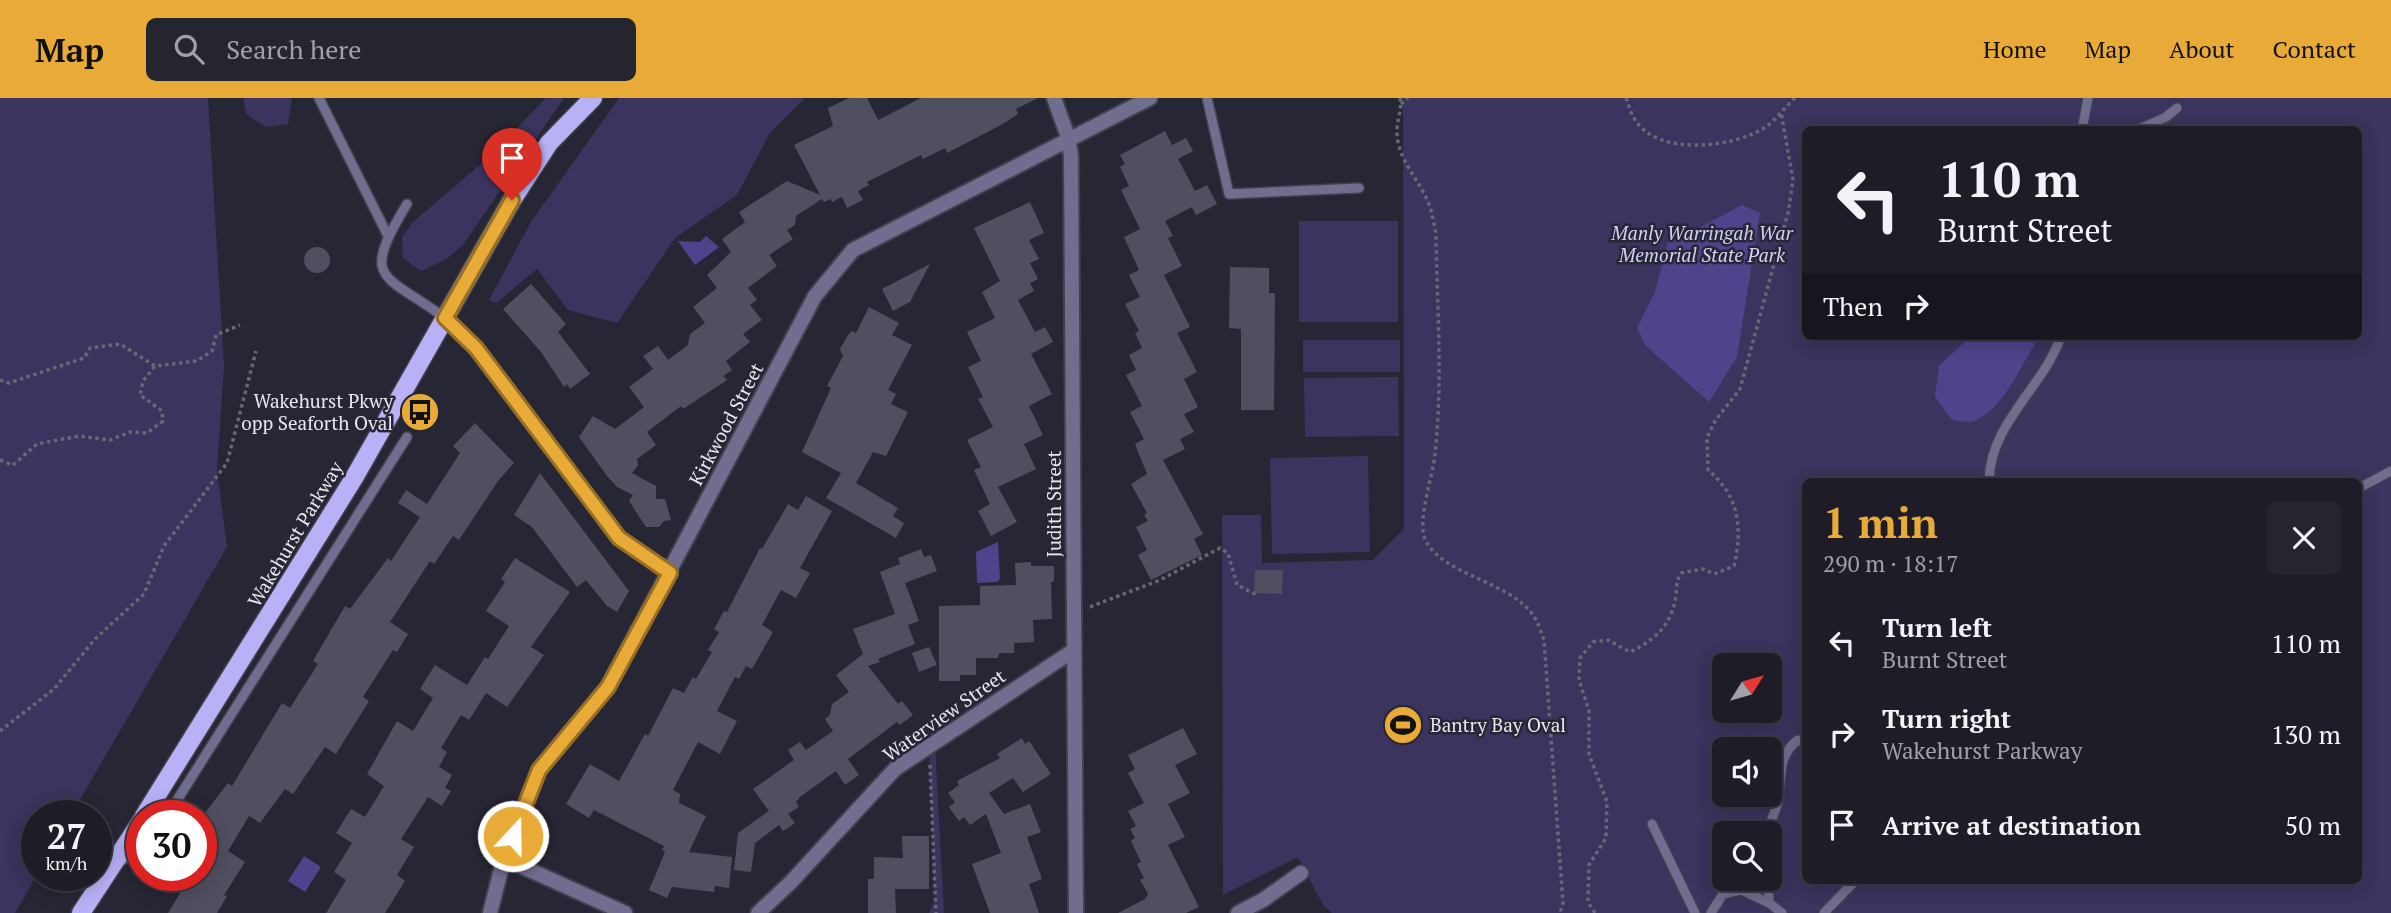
<!DOCTYPE html>
<meta charset="utf-8">
<style>
:root{--surface:#1d1c27;--page:#25252f;--text:#f1f3f6;--muted:#a0a1a7;--line:#3b3a44;--accent:#e8ab37}
body{margin:0;font-family:"PT Serif",serif;background:var(--page);color:var(--text);height:100vh;display:flex;flex-direction:column;font-size:26px;white-space:nowrap}
*{box-sizing:border-box;margin:0}
p{font-size:23px;color:var(--muted)}
.icon{flex:none;width:38px;height:38px;fill:none;stroke:currentColor;stroke-width:2;stroke-linecap:round;stroke-linejoin:round}
.map{position:relative;flex:1;overflow:hidden}
.sheet{position:absolute;left:1802px;top:380px;width:560px;height:406px;display:flex;flex-direction:column;background:var(--surface);border-radius:10px;box-shadow:0 4px 18px #0003,0 0 0 2px var(--line)}
.sheet>*{flex:none}
.guide{position:absolute;left:1802px;top:28px;width:560px;height:214px;border-radius:10px;box-shadow:0 4px 18px #0003,0 0 0 2px var(--line);background:#1d1c27;color:var(--text);overflow:hidden}
.needle{width:46px;rotate:53deg}
.fabs{position:absolute;left:1712px;top:555px;display:grid;gap:14px}
.fabs a{display:grid;place-items:center;width:70px;height:70px;border-radius:10px;background:var(--surface);box-shadow:0 4px 18px #0003,0 0 0 2px var(--line);font-size:35px}
.speed{position:absolute;left:21px;top:702px;display:flex;gap:14px;font-size:35px;font-weight:700;text-align:center}
.speed>*{display:grid;place-content:center;width:91px;height:91px;border-radius:50%;background:var(--surface);box-shadow:0 4px 18px #0003,0 0 0 2px var(--line);line-height:1}
.speed small{font-size:18px;font-weight:400}
.speed .limit{border:10px solid #d22;background:#fff;color:#111}
.pin{position:absolute;display:grid;place-items:center;width:60px;height:60px;color:#fff;margin:-72px -30px;border-radius:50% 50% 50% 0;rotate:-45deg;box-shadow:0 0 7px #0007}
.pin .icon{rotate:45deg}
.me{position:absolute;width:77px;margin:-38px;rotate:21deg;stroke-linejoin:round;filter:drop-shadow(0 0 5px #0008)}
.turn{display:flex;align-items:center;gap:24px;height:147px;padding:0 21px;font-size:32px}
.turn .icon{width:91px;height:91px;stroke-width:2.5}
.turn b{display:block;font-size:49px;line-height:60px}
.then{display:flex;align-items:center;height:66px;padding:0 21px;background:#0003;gap:14px;font-size:26px}
.round{display:grid;place-items:center;flex:none;width:74px;height:74px;border-radius:10px;background:var(--page)}
.head{display:flex;align-items:center;justify-content:space-between;height:119px;padding:0 21px}
h1{font-size:42px;font-weight:700;line-height:52px;color:var(--accent)}
ul{padding:0;list-style:none}
li{display:flex;align-items:center;gap:21px;height:91px;padding:0 21px}
li div{flex:1}
li b{display:block;font-size:26px}
li em{font-style:normal}
header{display:flex;align-items:center;gap:42px;box-sizing:border-box;height:98px;padding:0 35px;background:var(--accent);color:#111}
header strong{font-size:33px}
nav{display:flex;gap:38px;margin-inline-start:auto;font-size:24px}
.search{width:490px;height:63px;background:var(--page);display:flex;align-items:center;gap:18px;box-sizing:border-box;padding:0 24px;border-radius:10px;color:var(--muted);font-size:26px}
.map>svg:first-child{display:block}
.green{fill:#3a345e;fill-rule:evenodd}
.water{fill:#50438b}
.building{fill:#504f5f}
.lines{fill:none;stroke-linecap:round;stroke-linejoin:round}
.lane-casing{stroke:#42414e;stroke-width:12}
.street-casing{stroke:#42414e;stroke-width:18}
.primary-casing{stroke:#42414e;stroke-width:21}
.path{stroke:#686774;stroke-width:3.5;stroke-dasharray:3.5 3.5;stroke-linecap:butt}
.lane{stroke:#706d8e;stroke-width:9}
.street{stroke:#706d8e;stroke-width:14}
.primary{stroke:#b9b1f6;stroke-width:18}
.route-casing{stroke:#976f24;stroke-width:18}
.route{stroke:#e8ab37;stroke-width:12}
.labels{text-anchor:middle;stroke-width:5;stroke-linejoin:round;paint-order:stroke}
.park-label{font-size:19px;font-style:italic;fill:#d3d0fa;stroke:#272634}
.poi-label{font-size:19px;fill:#e8e7f1;stroke:#272634;text-anchor:end}
.street-label{font-size:19px;fill:#e8e7f1;stroke:#272634}
</style>
<header>
<strong>Map</strong>
<div class="search"><svg class="icon" aria-label="search" viewBox="0 0 24 24"><circle cx="10" cy="10" r="6"/><path d="M15 15l6 6"/></svg>Search here</div>
<nav><a>Home</a><a>Map</a><a>About</a><a>Contact</a></nav>
</header>
<div class="map">
<svg width="2391" height="815" viewBox="0 0 2391 815">
<rect width="100%" height="100%" fill="#272634"/>
<path class="green" d="M0,0h208l16,268 -7,104 10,77 -156,268 -34,1v59l-22,38h-15z
M243,0h49l-4,26 -22,3 -20,-13z
M546,0h18l-101,147 -16,14 -26,12 -18,-13 -1,-21 11,-15 77,-66z
M619,0h186l-35,35 -33,62 -62,43 -58,85 -49,-13 -31,-41 -41,34 -7,-3 42,-78z
M1403,0h988v815h-1059l-9,-8 -25,-48 -75,38 -1,-380h39l1,48 111,-3 31,-31zM1806,32h553v206h-553zM1806,383h553v399h-553zM1724,567h45v45h-45zM1724,651h45v45h-45zM1724,735h45v45h-45z
M1299,123h99v101h-99z
M1303,242h97v32h-97z
M1398,279l1,59 -94,1 -1,-59z
M1368,358l2,96 -98,2 -2,-96z
M935,645l9,170h-15l6,-13 -6,-153z"/>
<path class="water" d="M1742,107l18,8 -23,144 -28,45 -64,-57 -8,-17 18,-36 14,-54 20,-5z
M706,138l13,11 -24,18 -17,-24 22,1z
M1971,238h69c-18,25 -35,73 -66,85 -6,2 -15,0 -22,-1l-17,-23 4,-31z
M998,444l2,37 -3,3 -20,1 -1,-31z
M304,758l17,11 -16,25 -17,-11z"/>
<path class="building" d="M849,0h18l11,22 43,-22h117l-22,11 2,5 -17,11 -54,28 -2,-5 -22,11 -2,-4 -54,27 2,3 -11,6 5,9 -16,8 -5,-11 -10,5 -1,-3 -7,3 -2,-3 -26,17 -1,9 -8,5 6,9 -24,16 8,11 -29,22 9,12 -7,5 12,15 -19,14 7,8 -24,19 6,9 -9,6 4,4 -44,29 -2,-3 -34,26 9,13 -19,14 1,6 -6,8 24,13v13h9l6,21 -7,1 -5,6h-13l-17,-26 4,-6 -16,-8 -10,-11 -28,-39 14,-21 22,13 29,-22 -15,-20 24,-18 -10,-13 15,-10 10,14 20,-15 2,-11 15,-11 -12,-16 24,-19 -10,-13 24,-23 -9,-13 23,-17 -6,-10 48,-31 33,14 -26,-50 39,-19 -5,-18z
M1165,33l7,14 14,-7 7,13 -15,8 17,32 12,-6 10,19 -21,11 -4,-8 -27,14 8,15 -5,2 14,28 -18,9 26,52 -13,6 20,39 -13,7 14,28 -14,7 10,18 -14,7 5,10 -22,11 40,74 -9,5 8,16 -51,25 -13,-25 9,-5 -11,-23 12,-6 -4,-6 3,-2 -16,-29 16,-10 -12,-30 9,-5 -14,-27 12,-6 -16,-31 10,-5 -7,-15 13,-7 -7,-15 4,-2 -14,-27 15,-7 -11,-22 10,-5 -15,-33 16,-8 -19,-39 8,-4 -9,-19 5,-3 -5,-9z
M1030,104l14,31 -15,7 10,19 -9,4 8,16 -8,4 4,8 -16,9 17,32 10,-5 8,15 -22,12 21,40 -23,12 14,29 -19,9 12,25 -38,18 19,35 -26,14 -13,-25 12,-7 -16,-34 7,-3 -14,-27 26,-13 -15,-28 5,-2 -15,-30 13,-6 -14,-29 28,-14 -13,-26 18,-11 -26,-53z
M304 162a13 13 0 1 1 26 0a13 13 0 1 1-26 0Z
M930,166l-20,38 -17,9 -11,-22z
M1230,169l39,1v25h6l-1,117h-33v-81l-12,-1z
M531,186l35,40 -8,8 32,42 -20,15 -3,-5 -3,3 -23,-35 -38,-43z
M869,209l30,16 -7,12 20,10 -24,45 8,4 -5,10 17,8 -22,44 -13,-4 -17,31 42,25 -5,8 11,7 -8,15 -70,-40 15,-25 -39,-21 29,-64 -4,-2 16,-30 -3,-7 8,-14 4,-4 4,2z
M475,325l39,40 -16,18 -39,59 -6,-4 -19,28 -4,-3 -40,61 18,12 -11,18 -4,-2 -30,47 6,4 -33,53 -11,-7 -32,47 -8,-5 -25,34 -11,-7 -21,35 17,11 -21,33 3,1 -10,17h-49l23,-38h10v-28l11,-17 -11,-6v-6l27,-35 4,3 50,-83 8,5 28,-44 -5,-3 32,-55 5,3 38,-51 3,3 29,-44 -22,-14 8,-13 21,14 33,-51 -7,-7z
M540,375l89,118 -12,21 -10,-6 -21,-26 -9,7 -45,-60 -18,-12z
M806,398l26,15 -32,57 10,5 -14,25 -15,-8 -19,35 11,7 -21,37 -6,-3 -7,13 -4,-2 -18,34 20,10 -17,33 -22,-12 -25,48 7,4 -1,9 27,13 -17,36 43,5 -3,31 -14,-2 -1,6 -42,-5 -5,11 -18,-8 16,-38 -3,-2 2,-4 -70,-36 -5,8 -23,-14 24,-40 29,17 26,-47 3,2 25,-48 11,5 9,-16 3,2 16,-27 -4,-2 11,-18 -5,-3 10,-18 3,1 33,-64 2,1 26,-45 10,6z
M921,451l3,8 7,-2 6,16 -32,12 14,38 -11,4 7,19 -37,15 2,3 -12,4 30,38 4,-3 11,14 -13,10 -3,-3 -49,37 11,16 -14,10 -9,-14 -36,26 -4,5 3,5 -11,7 7,9 -12,8 -4,-6 -24,18 -4,29 -17,-2 4,-37 31,-22 -16,-22 41,-29 -6,-10 12,-8 6,8 27,-19 -8,-12 5,-4 2,-11 17,-12 -13,-17 27,-21 -10,-25 42,-15 -15,-42 20,-8 -2,-6z
M515,460l55,34 -39,55 13,8 -37,52 -21,-14 -17,27 -8,-5 -20,33 6,4 -8,15 13,8 -7,13 6,3 -9,15 -14,-9 -27,42 13,8 -17,28 8,6 -20,32h-59l20,-33 -12,-8 18,-29 -16,-10 15,-24 14,8 19,-31 -17,-12 30,-53 16,10 20,-33 -13,-9 15,-24 32,20 18,-28 3,2 21,-33 -23,-15 19,-29 -4,-3z
M1031,464v4h23v16h-3l1,37 -19,1 1,22 -20,1v10h-15l-1,5h-22v17h-16v6h-21v-75l41,-1v-19l36,-1 -1,-22z
M1255,472h28l-1,24 -28,-1z
M929,549l8,18 -18,7 -7,-19z
M1183,630l14,26 -22,11 15,28 -22,11 17,33 -17,8 31,62 -13,6h-68l27,-14 3,-5 -8,-14 4,-2 -7,-14 4,-2 -10,-21 4,-3 -5,-9 6,-3 -8,-15 16,-8 -16,-30 7,-4 -7,-14z
M1022,640l3,6 4,-3 22,33 -28,18 -10,-14 -24,15 15,21 26,-10 11,28 -14,5 15,42 -13,5 10,29h-49l-18,-49 29,-11 -15,-39 -16,11 -6,-8 -5,4 -10,-14 6,-5 -7,-9 11,-8 -2,-4 43,-23 -3,-4z
M902,738h27v53h-34l1,24h-28v-34h6v-22l29,1z"/>
<g class="lines">
<g class="lane-casing">
<path id="lane" d="M319,0l69,138
M1207,0l22,96 130,-6
M2082,32l6,-32
M2137,32l29,-13 11,-9
M407,106c-47,78 -25,68 38,114
M1989,383c1,-58 55,-94 72,-145
M2359,390l32,-17
M167,718l240,-379
M1652,726l43,89
M1768,735c1,-12 8,-20 10,-32 4,-22 -1,-46 20,-61l8,2
M120,764l22,-16
M1768,780l1,25 13,10
M1711,815l12,-19 18,-4 28,13
M1824,815l32,-33"/>
</g>
<g class="street-casing">
<path id="street" d="M1054,0l14,39 3,19 5,757
M445,220l31,30 143,190 51,35
M505,761l120,54
M490,815l12,-47 37,-96 69,-83 207,-391 38,-46 297,-152
M758,815l33,-31 104,-113 179,-119
M1238,815l25,-13 38,-27"/>
</g>
<g class="primary-casing">
<path id="primary" d="M144,718l210,-338 158,-278 37,-57 44,-45
M81,815l61,-93"/>
</g>
<path class="path" d="M1400,0c3,13 -6,25 -2,44 5,24 24,42 32,65 3,9 4,18 6,27 1,73 7,148 -1,220 -2,22 -18,66 -10,85 16,36 83,41 108,76 5,7 8,17 11,25l19,263 -3,10
M1626,0c3,6 4,14 8,20 22,39 98,30 130,10 11,-7 21,-21 31,-30
M1401,6l7,-6
M0,282l9,3 75,-25 6,-10 30,-4 35,22 42,-5 15,-10 4,-16 24,-10
M0,362l13,5 24,-21 42,-8 31,4 20,-8 17,1 16,-12 -1,-10 -22,-16 3,-14 12,-15
M1090,509l70,-27 60,-32 8,5 9,32 20,10
M0,633l54,-42 41,-50 49,-45 20,-48 63,-83 29,-112
M930,667l6,148
M1595,815l-7,-11 1,-37 17,-27 1,-36 -18,-48v-43l-10,-31 1,-22 13,-16 15,-2 22,12c25,-12 43,-28 46,-58 1,-9 0,-12 5,-21l22,-4 11,5 20,-8c9,-39 5,-70 -26,-96l-1,-32 8,-17 25,-32 48,-176 5,-33 -12,-68"/>
<use href="#lane" class="lane"/>
<use href="#street" class="street"/>
<use href="#primary" class="primary"/>
</g>
<g class="lines">
<g class="route-casing">
<path id="route" d="M512,102l-67,118 31,30 143,190 51,35 -62,114 -69,83 -26,66"/>
</g>
<use href="#route" class="route"/>
</g>
<defs>
<g id="bus-disc" transform="scale(2.0125)"><circle r="9.5" fill="#e8ab37" stroke="#272634"/><path d="M-5-6H5V4H4V6H2V4H-2V6H-4V4H-5ZM-3.5-4V0h7V-4ZM-3.5 1.2v1.5H-2V1.2ZM2 1.2v1.5H3.5V1.2Z" fill="#111"/></g>
<g id="stadium-disc" transform="scale(2.0125)"><circle r="9.5" fill="#e8ab37" stroke="#272634"/><path d="M0-5a6.5 5 0 1 0 0 10a6.5 5 0 1 0 0-10ZM-3.5-1.8h7v3.6h-7Z" fill="#111"/></g>
</defs>
<g fill-rule="evenodd">
<use href="#bus-disc" x="420" y="314"/>
<use href="#stadium-disc" x="1403" y="627"/>
</g>
<g class="labels">
<g class="park-label">
<text x="1702" y="142">Manly Warringah War<tspan x="1702" dy="22">Memorial State Park</tspan></text>
</g>
<g class="poi-label">
<text x="393" y="310">Wakehurst Pkwy<tspan x="393" dy="22">opp Seaforth Oval</tspan></text>
<text x="1430" y="634" text-anchor="start">Bantry Bay Oval</text>
</g>
<g class="street-label">
<text transform="translate(726 326) rotate(-62)" y="7">Kirkwood Street</text>
<text transform="translate(1054 406) rotate(-90)" y="7">Judith Street</text>
<text transform="translate(295 436) rotate(-59)" y="7">Wakehurst Parkway</text>
<text transform="translate(944 617) rotate(-35)" y="7">Waterview Street</text>
</g>
</g>
</svg>
<div class="fabs">
<a><svg class="needle" viewBox="-14 -14 28 28"><path d="M0-13l5 13h-10z" fill="#e53935"/><path d="M0 13l5-13h-10z" fill="#a0a1a7"/></svg></a>
<a><svg class="icon" aria-label="sound" viewBox="0 0 24 24"><path d="M4 9h4l5-4v14l-5-4H4zM17 9q2 3 0 6"/></svg></a>
<a><svg class="icon" aria-label="search" viewBox="0 0 24 24"><circle cx="10" cy="10" r="6"/><path d="M15 15l6 6"/></svg></a>
</div>
<div class="speed"><div>27<small>km/h</small></div><div class="limit">30</div></div>
<div class="pin" style="left:512px;top:102px;background:#d93025"><svg class="icon" aria-label="arrive" viewBox="0 0 24 24"><path d="M6 21V4h12l-3 4 3 4H6"/></svg></div>
<svg class="me" style="left:513px;top:738px" viewBox="-20 -20 40 40"><circle r="17" fill="#e8ab37" stroke="#fff" stroke-width="3"/><path d="M0-11L8 9 0 5-8 9z" fill="#fff"/></svg>
<div class="guide">
<div class="turn"><svg class="icon" aria-label="left" viewBox="0 0 24 24"><path d="M17 20v-9H6M10 6l-5 5 5 5"/></svg><div><b>110 m</b>Burnt Street</div></div>
<div class="then">Then<svg class="icon" aria-label="right" viewBox="0 0 24 24"><path d="M7 20v-9h11M14 6l5 5-5 5"/></svg></div>
</div>
<section class="sheet">
<div class="head"><div><h1>1 min</h1><p>290 m · 18:17</p></div><a class="round"><svg class="icon" aria-label="close" viewBox="0 0 24 24"><path d="M6 6l12 12M18 6L6 18"/></svg></a></div>
<ul>
<li><svg class="icon" aria-label="left" viewBox="0 0 24 24"><path d="M17 20v-9H6M10 6l-5 5 5 5"/></svg><div><b>Turn left</b><p>Burnt Street</p></div><em>110 m</em></li>
<li><svg class="icon" aria-label="right" viewBox="0 0 24 24"><path d="M7 20v-9h11M14 6l5 5-5 5"/></svg><div><b>Turn right</b><p>Wakehurst Parkway</p></div><em>130 m</em></li>
<li><svg class="icon" aria-label="arrive" viewBox="0 0 24 24"><path d="M6 21V4h12l-3 4 3 4H6"/></svg><div><b>Arrive at destination</b></div><em>50 m</em></li>
</ul>
</section>
</div>
